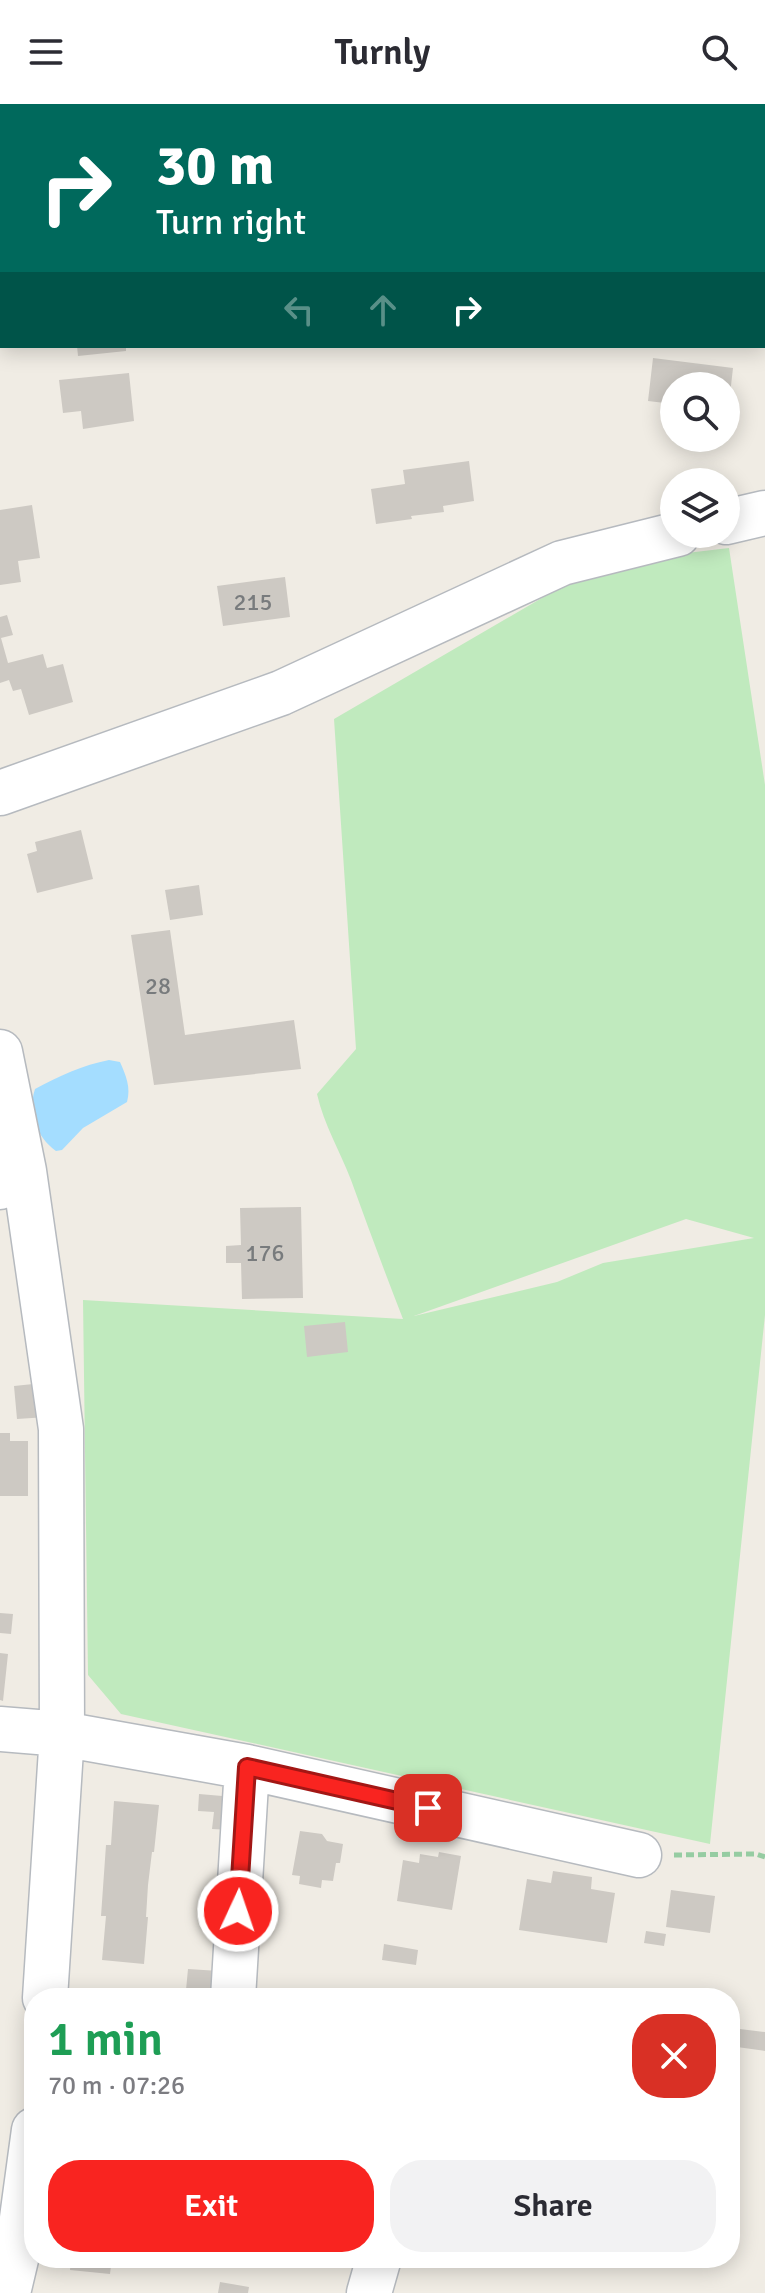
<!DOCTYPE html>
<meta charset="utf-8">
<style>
:root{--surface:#fff;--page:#f2f2f3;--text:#2b2b33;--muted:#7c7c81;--accent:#f92420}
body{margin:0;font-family:Signika,sans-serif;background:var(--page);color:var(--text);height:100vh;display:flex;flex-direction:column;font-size:30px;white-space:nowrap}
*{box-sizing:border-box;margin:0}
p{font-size:26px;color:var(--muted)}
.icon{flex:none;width:44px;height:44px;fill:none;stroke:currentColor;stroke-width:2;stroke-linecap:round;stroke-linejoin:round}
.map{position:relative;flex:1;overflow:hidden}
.details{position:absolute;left:24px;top:1884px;width:716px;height:280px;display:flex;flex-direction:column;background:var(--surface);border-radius:32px;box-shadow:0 4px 20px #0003}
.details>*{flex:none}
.hud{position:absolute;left:0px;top:0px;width:766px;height:244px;box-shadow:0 4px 20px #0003;background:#00695c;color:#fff;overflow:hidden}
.buttons{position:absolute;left:660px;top:268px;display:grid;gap:16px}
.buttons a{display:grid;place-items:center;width:80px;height:80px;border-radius:50%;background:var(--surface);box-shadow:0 4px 20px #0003;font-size:40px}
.pin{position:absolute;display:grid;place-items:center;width:68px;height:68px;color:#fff;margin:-34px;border-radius:16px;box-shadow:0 4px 12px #0006}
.me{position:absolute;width:88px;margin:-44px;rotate:3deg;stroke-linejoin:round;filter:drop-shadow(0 0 6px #0008)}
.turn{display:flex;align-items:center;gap:28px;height:168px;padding:0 24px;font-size:36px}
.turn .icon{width:104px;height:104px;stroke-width:2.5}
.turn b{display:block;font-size:56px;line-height:68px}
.lanes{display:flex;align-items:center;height:76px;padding:0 24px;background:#0003;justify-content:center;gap:40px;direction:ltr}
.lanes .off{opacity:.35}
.round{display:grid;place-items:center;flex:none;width:84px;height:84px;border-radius:32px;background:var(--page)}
.headline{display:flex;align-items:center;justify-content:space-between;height:136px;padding:0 24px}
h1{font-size:48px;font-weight:600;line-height:60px;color:#1e9e55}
.cta{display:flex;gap:16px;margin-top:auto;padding:16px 24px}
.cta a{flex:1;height:92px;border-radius:32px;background:var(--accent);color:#fff;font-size:32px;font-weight:600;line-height:92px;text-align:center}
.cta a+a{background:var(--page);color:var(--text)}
header{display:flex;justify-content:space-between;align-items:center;height:104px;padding:0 24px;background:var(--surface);font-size:36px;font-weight:600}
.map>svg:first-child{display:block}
.green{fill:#c0eabe;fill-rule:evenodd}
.water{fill:#a4ddff}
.building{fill:#cdc9c3}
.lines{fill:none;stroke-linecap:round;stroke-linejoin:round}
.minor-casing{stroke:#b6babf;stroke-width:47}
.path{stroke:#96cca2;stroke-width:5;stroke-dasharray:8 4;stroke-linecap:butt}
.minor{stroke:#fff;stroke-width:44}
.route-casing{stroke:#a21715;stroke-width:20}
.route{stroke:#f92420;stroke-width:14}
.labels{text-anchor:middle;stroke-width:6;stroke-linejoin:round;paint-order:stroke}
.number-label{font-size:24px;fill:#787b7d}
</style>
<header><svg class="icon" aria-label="menu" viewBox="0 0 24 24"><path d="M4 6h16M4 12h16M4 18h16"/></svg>Turnly<svg class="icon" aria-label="search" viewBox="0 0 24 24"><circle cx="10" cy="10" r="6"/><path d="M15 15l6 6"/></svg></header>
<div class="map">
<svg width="765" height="2189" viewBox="0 0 765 2189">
<rect width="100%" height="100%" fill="#f0ece4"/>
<path class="green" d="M729,444l36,237v530l-55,529 -589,-130 -33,-39 -5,-375 320,19c-18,-46 -35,-92 -52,-139 -11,-29 -27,-55 -34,-86l39,-45 -22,-330 268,-156zM686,1115l68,19 -151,25 -46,19 -143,34z"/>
<path class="water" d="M109,956l11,2c6,14 11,25 7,40l-44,26 -21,22 -6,1c-19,-14 -29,-38 -21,-62 24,-13 48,-24 74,-29z"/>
<path class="building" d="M77,242h49v5l-48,5z
M653,254l80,10 -5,44h-2v-26h-52v29l-10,-1 1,-11 -17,-2z
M129,269l5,48 -51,8 -2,-18 -18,2 -4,-33z
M469,357l5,40 -31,5 1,6 -33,4 1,3 -36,5 -5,-35 34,-5 -2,-14z
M32,401l8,53 -22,3 3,21 -21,3v-75z
M285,473l5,40 -67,9 -6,-40z
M7,511l6,20 -12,3 7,25 35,-9 4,14 16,-4 10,38 -44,13 -8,-26 -8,2 -4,-11 -9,3v-66z
M81,726l12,49 -56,14 -10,-39 10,-3 -2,-9z
M199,781l4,30 -33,5 -5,-30z
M170,826l15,105 109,-15 7,49 -147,16 -23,-150z
M301,1103l2,91 -61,1 -1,-36h-15v-17l15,-1 -1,-37z
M345,1218l3,30 -41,5 -3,-31z
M43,1279l4,34 -30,2 -3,-33z
M0,1329h10v8h18v55h-28z
M0,1509l13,1 -2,20 -11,-1z
M0,1549l8,1 -5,47 -3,-1z
M199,1690l35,3 -3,33 -19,-1 2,-17 -16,-1z
M114,1697l45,4 -5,47h-2l-4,33 -2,32h2l-4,47 -42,-4 4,-44h-5l5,-71h5z
M300,1727l22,3 5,7 16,3 -3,19h-4l-3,18 -11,-1 -1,8 -22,-4 1,-8 -8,-1z
M439,1748l22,4 -9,54 -55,-9 6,-41 16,3 1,-9 18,3z
M553,1767l39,6 -1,12 24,4 -8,50 -88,-13 8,-51 24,4z
M671,1786l44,6 -5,37 -44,-6z
M646,1827l20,3 -2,12 -20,-3z
M384,1840l34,6 -2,15 -34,-5z
M188,1865l31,2 -2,23 -31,-4z
M740,1925l25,3v19l-28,-4z
M71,2154h41l-2,16 -40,-4z
M220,2178l29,5 -1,6h-30z"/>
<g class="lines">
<g class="minor-casing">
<path id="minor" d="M726,418l39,-9
M0,689l281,-100 281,-130 116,-29
M0,948l24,119 -24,16
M24,1067l37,258 1,305 -17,264
M0,1625l62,5 185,33 392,88
M233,1894l14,-231
M8,2189l9,-38 17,-125
M369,2189l10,-35"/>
</g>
<path class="path" d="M674,1751l82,-1 9,3"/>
<use href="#minor" class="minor"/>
</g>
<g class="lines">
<g class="route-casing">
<path id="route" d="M238,1807l9,-144 181,41"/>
</g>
<use href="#route" class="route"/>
</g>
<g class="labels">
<g class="number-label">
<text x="253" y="506">215</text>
<text x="158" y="890">28</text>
<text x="265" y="1157">176</text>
</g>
</g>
</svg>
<div class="buttons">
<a><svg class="icon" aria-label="search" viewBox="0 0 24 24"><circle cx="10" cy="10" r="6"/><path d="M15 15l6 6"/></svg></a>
<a><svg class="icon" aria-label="layers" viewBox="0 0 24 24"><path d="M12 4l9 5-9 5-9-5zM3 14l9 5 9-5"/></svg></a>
</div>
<div class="pin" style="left:428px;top:1704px;background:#d93025"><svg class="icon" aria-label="arrive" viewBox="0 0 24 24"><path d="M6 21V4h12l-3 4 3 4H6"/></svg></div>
<svg class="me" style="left:238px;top:1807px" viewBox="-20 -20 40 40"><circle r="17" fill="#f92420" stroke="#fff" stroke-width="3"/><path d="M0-11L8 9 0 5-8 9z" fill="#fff"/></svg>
<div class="hud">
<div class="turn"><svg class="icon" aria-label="right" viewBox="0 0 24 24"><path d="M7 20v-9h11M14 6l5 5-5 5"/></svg><div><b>30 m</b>Turn right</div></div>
<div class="lanes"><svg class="icon off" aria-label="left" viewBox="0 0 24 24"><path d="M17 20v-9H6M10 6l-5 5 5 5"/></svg><svg class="icon off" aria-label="ahead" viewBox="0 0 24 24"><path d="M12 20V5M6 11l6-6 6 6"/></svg><svg class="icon" aria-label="right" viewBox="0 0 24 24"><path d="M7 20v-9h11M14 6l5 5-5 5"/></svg></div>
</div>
<section class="details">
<div class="headline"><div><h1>1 min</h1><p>70 m · 07:26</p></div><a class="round" style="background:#d93025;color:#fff"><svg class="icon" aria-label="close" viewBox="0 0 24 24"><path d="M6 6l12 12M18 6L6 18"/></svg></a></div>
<div class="cta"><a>Exit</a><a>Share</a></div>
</section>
</div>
